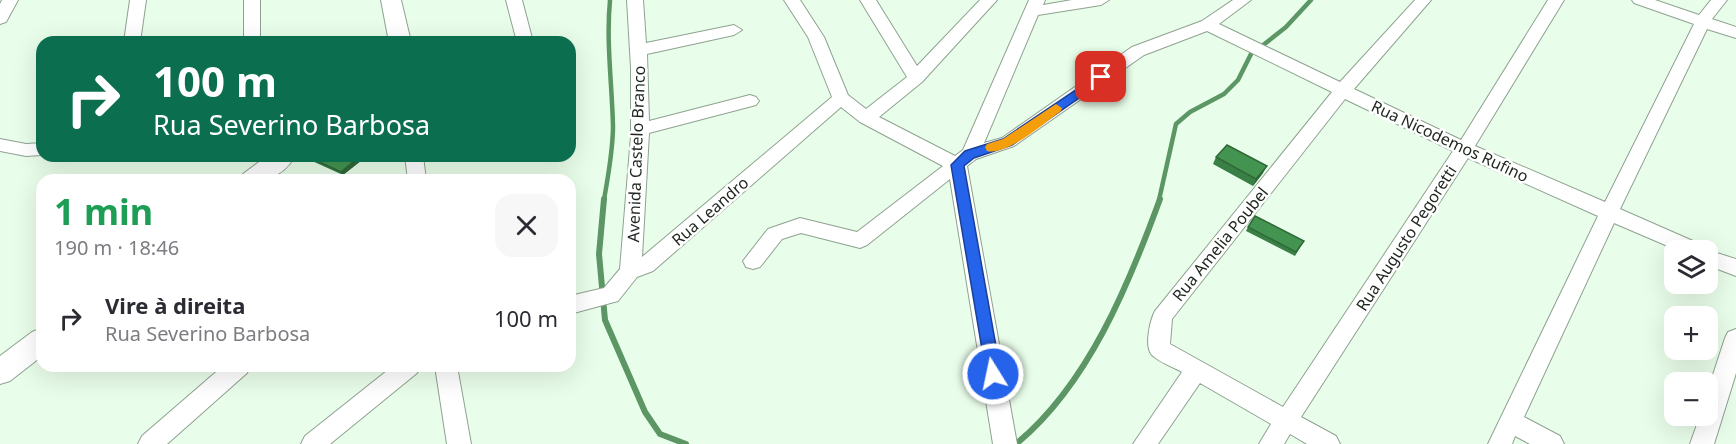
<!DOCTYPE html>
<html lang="pt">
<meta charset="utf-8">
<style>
:root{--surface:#fff;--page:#f7f7f7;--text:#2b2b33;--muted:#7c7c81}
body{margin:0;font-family:"Noto Sans",sans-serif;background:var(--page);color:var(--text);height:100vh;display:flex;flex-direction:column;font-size:22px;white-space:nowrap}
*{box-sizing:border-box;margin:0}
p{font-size:20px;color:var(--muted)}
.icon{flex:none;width:33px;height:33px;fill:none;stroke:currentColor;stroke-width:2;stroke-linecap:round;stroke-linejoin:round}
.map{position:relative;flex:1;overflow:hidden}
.side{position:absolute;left:36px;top:174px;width:540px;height:198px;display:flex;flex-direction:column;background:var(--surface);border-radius:18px;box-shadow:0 6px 24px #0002}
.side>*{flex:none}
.hud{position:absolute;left:36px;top:36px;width:540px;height:126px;border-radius:18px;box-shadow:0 6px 24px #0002;background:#0b6e4f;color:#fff;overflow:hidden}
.controls{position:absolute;left:1664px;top:240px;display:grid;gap:12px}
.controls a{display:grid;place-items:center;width:54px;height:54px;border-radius:12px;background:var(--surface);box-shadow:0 6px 24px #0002;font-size:30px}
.pin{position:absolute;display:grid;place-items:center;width:51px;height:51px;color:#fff;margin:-26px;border-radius:12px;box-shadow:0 3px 9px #0006}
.me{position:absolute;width:66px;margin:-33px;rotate:350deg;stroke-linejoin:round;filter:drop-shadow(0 0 4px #0008)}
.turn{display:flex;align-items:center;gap:21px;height:126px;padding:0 18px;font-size:27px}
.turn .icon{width:78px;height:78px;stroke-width:2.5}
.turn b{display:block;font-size:42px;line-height:51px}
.round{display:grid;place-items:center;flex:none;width:63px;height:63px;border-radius:18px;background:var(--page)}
.headline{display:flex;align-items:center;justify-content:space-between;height:102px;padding:0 18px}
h1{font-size:36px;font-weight:700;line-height:45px;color:#1e9e55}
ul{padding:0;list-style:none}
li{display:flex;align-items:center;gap:18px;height:84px;padding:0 18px}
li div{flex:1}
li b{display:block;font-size:22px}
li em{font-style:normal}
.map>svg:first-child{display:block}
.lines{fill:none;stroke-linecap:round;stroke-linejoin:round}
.stream-far1{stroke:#5c9664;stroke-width:4.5}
.stream{stroke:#5c9664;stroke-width:6}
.minor-casing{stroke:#8ea290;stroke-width:2}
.major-casing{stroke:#8ea290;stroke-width:2}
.minor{fill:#fff;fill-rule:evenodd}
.major{fill:#fff;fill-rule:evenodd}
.wall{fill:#3a7f46}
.shaded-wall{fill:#306839}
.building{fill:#449451;stroke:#306839;stroke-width:1.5}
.route{fill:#2563eb;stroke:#184099;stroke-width:1.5}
.slow{fill:#f59e0b}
.labels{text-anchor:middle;stroke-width:5;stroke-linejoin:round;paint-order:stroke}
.street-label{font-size:16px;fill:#1e261f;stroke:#fff}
</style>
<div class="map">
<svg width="1736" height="444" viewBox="0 0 1736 444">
<rect width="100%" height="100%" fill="#e9feea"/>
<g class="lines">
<path class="stream-far1" d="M1262,46l24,-19 25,-27
M604,200c4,-24 9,-49 9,-74 -1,-42 -7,-84 -3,-126
M1159,200l17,-76 14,-12 34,-18 14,-14 13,-26"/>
<path class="stream" d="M604,199l-5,55 6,66 40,92 15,22 26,10
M1016,444c72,-59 113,-160 144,-245"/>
<g class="minor-casing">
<path id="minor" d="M2,0h16l-12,22 -6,2v-20z
M130,0h16l-6,42h-16z
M244,0h16v42h-16z
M506,0h16l11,42h-16z
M627,0h16l3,43 88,-18 8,5 -8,5 -87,19 2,67 101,-26 6,2 3,4 -3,4 -107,28 -7,124 190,-160 -24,-60 -24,-37h16l24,37 24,58 18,14 41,-32 -47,-77h16l41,66 63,-66h17l-75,82 -43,35 76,39 8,-6 66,-150h16l-2,5 29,-5h37l-8,5 -63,10 -54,128 18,-5 130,-91 70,-26 31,-21h18l-32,24 121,58 75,-82h16l-77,89 107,51 87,-140h16l-89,146 130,56 89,-178 -60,-21 -2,-3h23l44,15 12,-15h16l-15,19 24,8v11l-29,-9 -87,180 82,36 2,4 32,10v17l-29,-11v-15h-30l-63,-27 -90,194 36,19 4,8h-34l-15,-8 -3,8h-24l110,-228 -130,-58 -167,259 35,19 4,8h-33l-17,-10 -6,10h-25l12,-20 -71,-41 -42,61h-25l49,-72c-9,-5 -23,-10 -30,-17 -8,-8 -2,-35 3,-44l177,-219 -125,-61 -63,24 -130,91 -38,13 -9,7 50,278h-24l-43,-265 -83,66 -7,3 -59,-15 -19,6 -22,28 -7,2 -7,-2 -3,-6 25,-32 32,-11 57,14 86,-66 -83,-44 -19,-15 -188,164 -16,6 -19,24 -48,13v-18l34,-8 16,-19 11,-133v-68zM1345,99l108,52 -170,256 -113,-63 2,-25z
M0,139l26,5 16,-1v12l-16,1 -26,-5z
M405,156h18l3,24h-18z
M1736,329v44l-22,71h-24l10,-28h7v-23l18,-55 3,-6z
M223,366h27l-3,7 -80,71h-29l4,-8z
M393,366h27l-3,7 -87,71h-29l4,-8z
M435,366h22l14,78h-24z"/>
</g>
<g class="major-casing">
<path id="major" d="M381,0h20l10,42h-22z
M267,156h28c-14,24 -31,24 -55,24l3,-6z
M42,328v28l-32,25 -10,3v-28l32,-24z"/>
</g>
<use href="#minor" class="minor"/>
<use href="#major" class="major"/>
</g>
<path class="wall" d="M301,156h66l-24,19z
M1216,157l47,16 -10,13 -40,-22z
M1248,227l56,14 -9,15 -49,-25z"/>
<path class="shaded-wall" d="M360,156h7l-24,19 -2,-3z
M1267,166l-4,7 -10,13 3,-7z"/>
<path class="building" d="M1227,145l40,21 -11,13 -40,-22z
M306,156h54l-19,16z
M1255,216l49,25 -8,11 -48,-25z"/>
<path class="route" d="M1101,73l6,4 -2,3 -93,65 -38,13 -10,8 37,208 -3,5 -5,2 -6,-2 -36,-214 14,-14 38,-12z"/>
<path class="slow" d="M1056,104l6,4 -1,3c-17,12 -54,45 -74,40l-2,-4 2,-3 16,-5z"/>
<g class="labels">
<g class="street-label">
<text transform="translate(1450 141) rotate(25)" y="6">Rua Nicodemos Rufino</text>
<text transform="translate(636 154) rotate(-88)" y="6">Avenida Castelo Branco</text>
<text transform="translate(710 211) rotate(-41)" y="6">Rua Leandro</text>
<text transform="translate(1406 238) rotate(-57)" y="6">Rua Augusto Pegoretti</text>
<text transform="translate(1220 244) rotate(-51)" y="6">Rua Amelia Poubel</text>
</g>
</g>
</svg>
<div class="controls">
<a><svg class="icon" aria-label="layers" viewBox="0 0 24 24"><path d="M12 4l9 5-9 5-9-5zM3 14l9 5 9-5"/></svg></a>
<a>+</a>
<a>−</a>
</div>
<div class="pin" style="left:1101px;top:77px;background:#d93025"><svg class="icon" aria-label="arrive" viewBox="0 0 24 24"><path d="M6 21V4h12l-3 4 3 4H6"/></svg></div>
<svg class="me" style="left:993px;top:374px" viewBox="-20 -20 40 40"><circle r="17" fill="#2563eb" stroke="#fff" stroke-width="3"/><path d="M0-11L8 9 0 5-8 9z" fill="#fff"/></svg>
<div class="hud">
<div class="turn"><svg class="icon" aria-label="right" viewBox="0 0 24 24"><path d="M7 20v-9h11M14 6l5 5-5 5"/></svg><div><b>100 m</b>Rua Severino Barbosa</div></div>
</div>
<section class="side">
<div class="headline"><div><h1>1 min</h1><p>190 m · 18:46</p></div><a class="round"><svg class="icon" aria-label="close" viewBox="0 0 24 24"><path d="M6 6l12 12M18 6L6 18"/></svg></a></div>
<ul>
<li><svg class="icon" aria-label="right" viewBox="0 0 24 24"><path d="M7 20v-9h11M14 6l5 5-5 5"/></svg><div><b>Vire à direita</b><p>Rua Severino Barbosa</p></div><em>100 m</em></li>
</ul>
</section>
</div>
